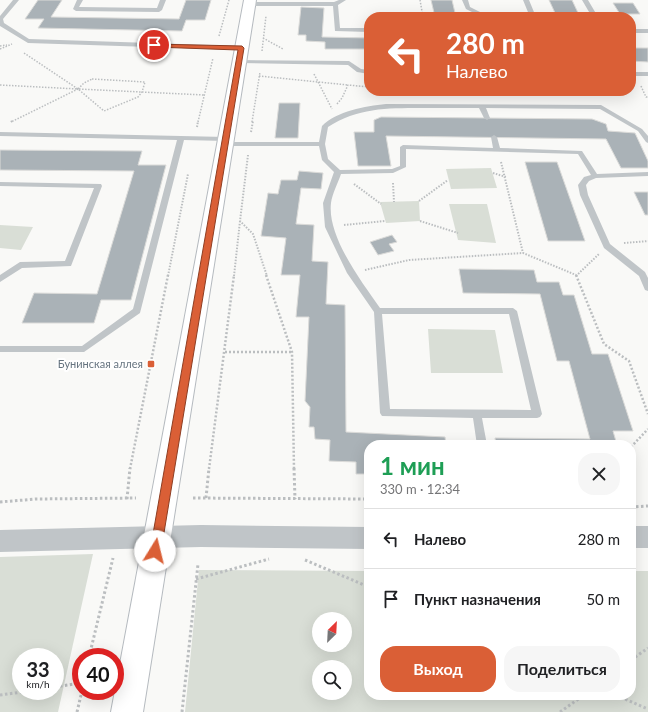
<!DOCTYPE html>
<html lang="ru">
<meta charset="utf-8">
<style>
:root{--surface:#fff;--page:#f6f6f6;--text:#202124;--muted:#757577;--line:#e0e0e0;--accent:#da5f36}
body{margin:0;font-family:Lato,sans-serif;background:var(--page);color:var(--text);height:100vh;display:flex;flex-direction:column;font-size:15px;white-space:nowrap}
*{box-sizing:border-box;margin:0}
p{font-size:13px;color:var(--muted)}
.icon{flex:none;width:22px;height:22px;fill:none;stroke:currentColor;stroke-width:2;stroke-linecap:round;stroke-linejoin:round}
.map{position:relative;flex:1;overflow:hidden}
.side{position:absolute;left:364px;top:440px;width:272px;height:260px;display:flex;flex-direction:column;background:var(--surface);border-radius:16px;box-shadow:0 4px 16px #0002}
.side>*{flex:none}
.hud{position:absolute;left:364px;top:12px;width:272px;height:84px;border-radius:16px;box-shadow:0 4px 16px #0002;background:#da5f36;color:#fff;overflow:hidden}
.needle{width:26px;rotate:24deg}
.tools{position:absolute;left:312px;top:612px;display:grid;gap:8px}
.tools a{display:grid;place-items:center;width:40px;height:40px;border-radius:50%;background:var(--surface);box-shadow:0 4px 16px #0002;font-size:20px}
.speed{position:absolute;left:12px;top:648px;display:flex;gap:8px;font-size:20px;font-weight:700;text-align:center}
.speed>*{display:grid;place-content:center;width:52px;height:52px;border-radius:50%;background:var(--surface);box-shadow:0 4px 16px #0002;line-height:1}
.speed small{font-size:10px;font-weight:400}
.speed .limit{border:6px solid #d22;background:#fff;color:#111}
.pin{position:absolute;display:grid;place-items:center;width:34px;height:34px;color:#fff;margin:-17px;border:2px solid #fff;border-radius:50%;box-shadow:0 1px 4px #0007}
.me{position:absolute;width:44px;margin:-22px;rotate:9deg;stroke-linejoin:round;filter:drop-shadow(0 0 3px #0008)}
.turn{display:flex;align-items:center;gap:14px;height:84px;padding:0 16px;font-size:18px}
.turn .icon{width:52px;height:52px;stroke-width:2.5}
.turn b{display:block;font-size:28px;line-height:34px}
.round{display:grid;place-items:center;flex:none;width:42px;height:42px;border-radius:16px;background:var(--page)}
.headline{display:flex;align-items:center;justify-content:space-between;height:68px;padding:0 16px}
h1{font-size:24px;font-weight:700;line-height:30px;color:#1e9e55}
.button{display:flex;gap:8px;margin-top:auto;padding:8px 16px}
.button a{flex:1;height:46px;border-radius:16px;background:var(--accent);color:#fff;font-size:16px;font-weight:700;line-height:46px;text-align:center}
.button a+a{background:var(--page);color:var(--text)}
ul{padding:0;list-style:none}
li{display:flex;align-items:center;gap:12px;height:60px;padding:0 16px;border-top:1px solid var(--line)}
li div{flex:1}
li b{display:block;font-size:15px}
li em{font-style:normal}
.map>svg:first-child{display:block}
.green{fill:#d9ded6;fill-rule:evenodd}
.building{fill:#aab2b7;stroke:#dbdbd9}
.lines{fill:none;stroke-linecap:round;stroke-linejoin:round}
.secondary-casing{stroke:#b5babf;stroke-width:2}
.path-far3{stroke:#bbbec0;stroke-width:1.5;stroke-dasharray:1.5 1.5;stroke-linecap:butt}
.path-far2{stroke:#bbbec0;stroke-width:2;stroke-dasharray:1.5 1.5;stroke-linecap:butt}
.path-far1{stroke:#bbbec0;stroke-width:2.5;stroke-dasharray:2 2;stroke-linecap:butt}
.path{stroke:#bbbec0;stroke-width:3;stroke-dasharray:2.5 2.5;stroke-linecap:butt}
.lane{fill:#c0c5c8;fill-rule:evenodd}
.street{fill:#c0c5c8;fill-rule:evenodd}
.secondary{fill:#fff;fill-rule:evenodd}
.route{fill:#da5f36;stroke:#8e3e23}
.poi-dot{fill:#da5f36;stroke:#fff;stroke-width:1.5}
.labels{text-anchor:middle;stroke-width:4;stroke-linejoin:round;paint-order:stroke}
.poi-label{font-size:11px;fill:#667480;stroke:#fff;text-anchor:end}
</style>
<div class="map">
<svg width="648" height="712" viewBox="0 0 648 712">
<rect width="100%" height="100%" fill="#f9f9f7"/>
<path class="green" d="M491,168l6,20 -46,1 -5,-20z
M419,201l1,20 -34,2 -6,-21z
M449,204h38l9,39 -38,-3z
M0,225l33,2 -12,23 -21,-2z
M428,329l67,1 8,43h-72z
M93,554l-35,158h-58v-155zM21,657h34v34h-34z
M199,570l170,1v124h262v-124h17v141h-463zM319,619h26v26h-26zM319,667h26v26h-26z"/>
<path class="building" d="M38,0h24l-11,17 128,2 7,-19h25l-6,20h-19l-4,11 -144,-3 6,-9h-19z
M431,0h21l3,13h15l1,4h-36z
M549,0h23l7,15h-23z
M613,3h20l7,11h-20z
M301,7l23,1 -2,29 47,1v11h-44v-7l-19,-1v-6h-8z
M631,48h17v14l-17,-1z
M279,103h21l-2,35h-23z
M381,117l211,2 14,5 2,7 27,2 13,28v7h-27l-15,-29 -220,-3 5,30h-33l-4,-34h20v-12z
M0,150l142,1 -4,14h28l-35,135h-30l-7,23h-72l12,-30 63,1 37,-123 -134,-1z
M525,162h32l28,79h-37z
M299,171l24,2 -2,16 -20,-1 -5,36 18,1 -2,36 16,1 -2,42 19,1 1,127 99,5 1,8h-77v29h-13v-12l-27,-1 1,-21 -15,-1 -1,-12h-5l1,-20 -5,-6 4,-84h-13l4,-42h-19l5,-37 -25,-2 7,-43 10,1 3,-14h16z
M634,192h14v23h-3z
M392,235l5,7 -8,2 5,7 -16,4 -8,-13z
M459,269l75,1 3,12h22l4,13h11l18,59h16l25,77h-20l4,14h-121l-1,-7 95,1 -21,-78h-12l-17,-67 -77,-1z"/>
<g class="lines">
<g class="secondary-casing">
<path id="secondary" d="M244,0h12l-113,712h-32z"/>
</g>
<path class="path-far3" d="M420,0l3,17
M607,17h9
M219,36l10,-36
M263,38l20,11
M0,46l7,-1
M0,49l12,-5
M262,51l4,-35
M24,53l54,36 126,6
M314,74l18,35
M259,76l89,9
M92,79l53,3 -3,10 -4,5 -34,14 -26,-22 6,-6z
M0,85l78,4 -67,33
M641,86l5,11h2
M337,104l5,-6 6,-13 21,2
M198,122l15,-64
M252,122l8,-50"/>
<path class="path-far2" d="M11,122l1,-1
M197,127l1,-6
M251,132l2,-11
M248,155l-8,66 13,13 14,42
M501,162l22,91
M493,173l13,4
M393,183l1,19
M354,184l27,20
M419,201l29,-21
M420,221l38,12
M344,225l41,-4
M624,243l24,-2
M365,270l44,-10 114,-7 53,22
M168,276l20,-102
M234,276l6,-55
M576,276l23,-22"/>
<path class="path-far1" d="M266,275l26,77 2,117
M576,275l28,69 25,17 19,53
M225,352h67
M631,447l17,-18
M130,469l38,-194
M209,469l25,-194"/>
<path class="path" d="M294,468l1,31
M193,498l176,1
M206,498l3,-30
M127,499l3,-31
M0,502l36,-3 100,-1
M631,507l17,-1
M305,560l64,27
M196,579l73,-20
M89,657l24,-99
M631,660l17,-12
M55,687l26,-4
M0,695l30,-4
M616,695l32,14
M77,712l5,-21
M182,712l16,-148
M560,712l24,-17"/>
<path class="lane" d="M13,0h6l-16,19 1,4 25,16 213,7 3,2 -3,2 -214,-7 -28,-17v-10z
M77,0h6l-4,7 78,1 3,-8h6l-4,10 -3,2 -83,-1 -3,-2z
M339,0h7l-8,5 2,23h29v4l-34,-1 -2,-25h-84l-3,-2 3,-2h85z
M462,0h6l2,7 12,6 2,4h-6v-2l-12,-6z
M523,0h6l7,17h-6z
M582,0h6l10,17h-6z
M631,29h17v4h-17z
M239,60l110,1 12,8 8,1v4l-12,-2 -9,-7 -111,-2 -1,-1z
M631,72h17v4h-17z
M386,104l215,1 41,24 6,7v7l-2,-1 -8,-11 -38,-22 -114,-1 4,10 -3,2 -3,-2 -5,-10c-19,0 -39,0 -59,0 -33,0 -63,0 -92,19l-3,17 3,15 12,11 52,-1 8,-3v-19l3,-2 90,3 -2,-11 3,-2 3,2 3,11 82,3 15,23 51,-2v4l-52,2 -7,3 -3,4 2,10 22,49 35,28 3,6v13l-3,-1 -6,-14 -35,-28 -24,-53 -2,-10 6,-8 7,-2 -13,-21 -172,-5v18l-13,6 -52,1c-3,9 -9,20 -10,29 -4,34 31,79 49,105h133l4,3 25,103 -2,3 -3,1h-55l5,27h-10l-4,-27 -91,-2 -2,-3 -6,-101 -27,-39 -22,-46 -2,-24 11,-31 -12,-12 -3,-14h-94l-3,-2 3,-2h94l3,-16c15,-15 43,-20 64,-22zM382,314h127l22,96 -141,-1z
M0,132l226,5 3,2 -3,2 -42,-1 -44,173 -56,39h-84v-6h82l51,-37 44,-169 -177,-4z
M0,182l101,2 1,2 -31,80 -49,2 -22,14v-7l20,-13 45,-1 29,-73 -94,-2z"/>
<path class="street" d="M201,525l168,2v22l-168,-2 -201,5v-22z
M631,526h17v22h-17z"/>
<use href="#secondary" class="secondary"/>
</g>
<path class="route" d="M152,44l90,2 2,2 -83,503 -2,4 -4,2 -4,-2 -1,-4 88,-501 -84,-3h-2z"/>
<rect class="poi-dot" x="147" y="360" width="8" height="8" rx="2"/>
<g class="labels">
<g class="poi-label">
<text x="143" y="368">Бунинская аллея</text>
</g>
</g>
</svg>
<div class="tools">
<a><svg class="needle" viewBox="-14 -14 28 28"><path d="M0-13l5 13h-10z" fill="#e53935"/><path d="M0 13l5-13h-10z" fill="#757577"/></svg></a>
<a><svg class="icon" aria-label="search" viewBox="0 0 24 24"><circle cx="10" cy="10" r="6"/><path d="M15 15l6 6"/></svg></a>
</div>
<div class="speed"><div>33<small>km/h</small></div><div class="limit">40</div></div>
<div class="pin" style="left:154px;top:45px;background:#d93025"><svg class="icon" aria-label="arrive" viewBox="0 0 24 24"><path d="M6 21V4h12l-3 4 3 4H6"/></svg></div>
<svg class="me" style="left:155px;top:551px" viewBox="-20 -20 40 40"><circle r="19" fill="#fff"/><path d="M0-13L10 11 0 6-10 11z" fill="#da5f36"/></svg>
<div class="hud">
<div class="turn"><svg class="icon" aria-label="left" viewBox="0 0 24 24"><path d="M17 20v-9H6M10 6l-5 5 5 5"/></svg><div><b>280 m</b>Налево</div></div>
</div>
<section class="side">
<div class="headline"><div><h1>1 мин</h1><p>330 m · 12:34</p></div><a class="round"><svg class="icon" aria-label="close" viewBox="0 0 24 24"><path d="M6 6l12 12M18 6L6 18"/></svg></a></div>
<ul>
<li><svg class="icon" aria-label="left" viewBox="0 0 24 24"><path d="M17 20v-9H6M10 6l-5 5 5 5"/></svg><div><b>Налево</b></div><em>280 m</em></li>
<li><svg class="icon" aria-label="arrive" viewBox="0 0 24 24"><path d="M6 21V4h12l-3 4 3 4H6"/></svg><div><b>Пункт назначения</b></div><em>50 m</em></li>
</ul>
<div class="button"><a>Выход</a><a>Поделиться</a></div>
</section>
</div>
